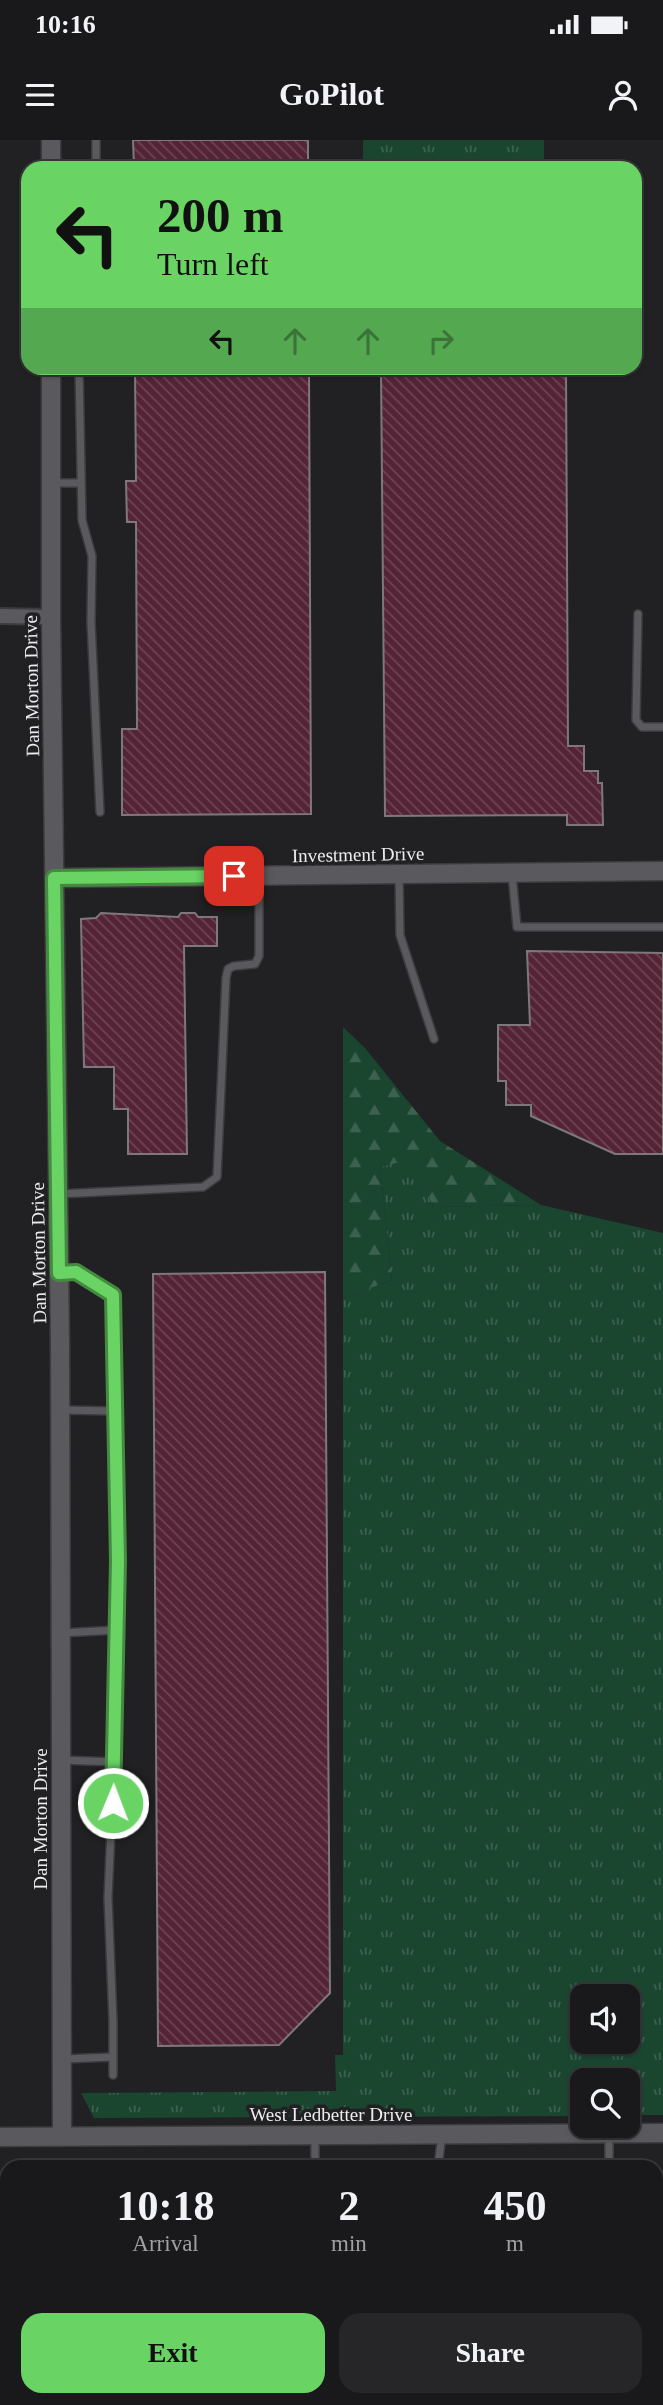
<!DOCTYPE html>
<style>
:root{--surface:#19181a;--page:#262527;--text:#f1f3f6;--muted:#9fa0a2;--line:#373739;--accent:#69d464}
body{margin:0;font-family:Georgia,serif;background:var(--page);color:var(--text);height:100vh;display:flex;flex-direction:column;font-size:26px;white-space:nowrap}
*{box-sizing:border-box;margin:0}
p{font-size:23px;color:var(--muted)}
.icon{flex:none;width:38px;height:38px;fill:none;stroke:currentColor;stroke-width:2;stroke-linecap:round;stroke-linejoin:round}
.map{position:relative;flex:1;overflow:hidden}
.sheet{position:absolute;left:0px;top:2020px;width:663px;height:247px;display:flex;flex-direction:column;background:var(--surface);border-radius:21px 21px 0 0;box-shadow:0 2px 5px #0004,0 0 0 2px var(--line)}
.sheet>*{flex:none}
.guide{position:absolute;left:21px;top:21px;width:621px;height:214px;border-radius:21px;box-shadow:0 2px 5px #0004,0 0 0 2px var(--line);background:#69d464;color:#111;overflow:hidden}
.tools{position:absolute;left:570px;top:1844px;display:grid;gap:14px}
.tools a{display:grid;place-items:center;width:70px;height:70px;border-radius:14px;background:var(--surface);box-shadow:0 2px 5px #0004,0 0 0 2px var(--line);font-size:35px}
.pin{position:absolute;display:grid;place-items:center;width:60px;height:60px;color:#fff;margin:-30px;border-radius:14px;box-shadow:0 4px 10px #0006}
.me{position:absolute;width:77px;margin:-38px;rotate:1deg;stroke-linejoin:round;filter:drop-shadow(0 0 5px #0008)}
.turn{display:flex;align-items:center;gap:24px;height:147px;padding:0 21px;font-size:32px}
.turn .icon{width:91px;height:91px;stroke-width:2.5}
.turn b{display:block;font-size:49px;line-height:60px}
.lanes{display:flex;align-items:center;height:66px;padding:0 21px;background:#0003;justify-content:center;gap:35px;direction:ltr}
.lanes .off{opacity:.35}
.eta{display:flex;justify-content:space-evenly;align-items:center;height:119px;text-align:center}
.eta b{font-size:42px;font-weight:700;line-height:49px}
.cta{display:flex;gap:14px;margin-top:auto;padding:14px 21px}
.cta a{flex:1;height:80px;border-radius:21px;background:var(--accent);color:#111;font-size:28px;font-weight:700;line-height:80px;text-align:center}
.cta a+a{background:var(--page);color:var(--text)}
.status{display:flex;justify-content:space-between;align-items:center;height:49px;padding:0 35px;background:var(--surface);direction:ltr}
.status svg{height:19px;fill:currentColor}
header{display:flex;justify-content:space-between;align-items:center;height:91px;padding:0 21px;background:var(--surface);font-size:32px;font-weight:700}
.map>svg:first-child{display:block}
.grass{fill:url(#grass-tufts);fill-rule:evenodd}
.forest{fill:url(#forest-firs)}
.building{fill:url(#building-back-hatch);stroke:#7e787a;stroke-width:2}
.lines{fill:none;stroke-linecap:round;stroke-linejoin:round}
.service-casing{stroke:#3d3b3e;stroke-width:10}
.minor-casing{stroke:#3d3b3e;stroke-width:18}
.tertiary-casing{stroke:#3d3b3e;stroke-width:21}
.service{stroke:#5a595d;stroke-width:7}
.minor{stroke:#5a595d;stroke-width:14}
.tertiary{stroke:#5a595d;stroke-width:18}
.route-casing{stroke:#448a41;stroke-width:18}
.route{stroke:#69d464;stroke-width:12}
.labels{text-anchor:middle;stroke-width:7;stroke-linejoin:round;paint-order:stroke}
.street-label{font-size:19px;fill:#edecee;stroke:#212023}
</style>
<div class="status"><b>10:16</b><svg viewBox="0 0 49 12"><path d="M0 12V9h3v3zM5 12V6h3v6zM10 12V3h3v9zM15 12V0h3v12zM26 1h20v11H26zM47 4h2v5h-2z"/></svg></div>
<header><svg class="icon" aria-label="menu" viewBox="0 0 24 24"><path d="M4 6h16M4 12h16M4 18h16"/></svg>GoPilot<svg class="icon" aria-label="person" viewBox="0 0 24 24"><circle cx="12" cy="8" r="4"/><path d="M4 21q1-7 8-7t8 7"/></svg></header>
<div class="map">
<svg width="663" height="2265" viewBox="0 0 663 2265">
<defs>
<pattern id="grass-tufts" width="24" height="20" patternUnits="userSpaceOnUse" patternTransform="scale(1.75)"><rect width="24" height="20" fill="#1a4630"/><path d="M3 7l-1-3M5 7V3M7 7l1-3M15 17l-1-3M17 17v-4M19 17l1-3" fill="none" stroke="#3c614e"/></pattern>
<pattern id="forest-firs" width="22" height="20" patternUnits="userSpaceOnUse" patternTransform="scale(1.75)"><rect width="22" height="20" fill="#1a4630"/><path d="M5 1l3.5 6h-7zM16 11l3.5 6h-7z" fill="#3c614e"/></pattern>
<pattern id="building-back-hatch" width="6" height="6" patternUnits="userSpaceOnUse" patternTransform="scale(1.75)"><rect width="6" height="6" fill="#542436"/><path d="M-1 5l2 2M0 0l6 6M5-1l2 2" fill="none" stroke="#6d4453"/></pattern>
</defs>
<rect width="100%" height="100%" fill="#212023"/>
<path class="grass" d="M363,0h181v28h-181z
M412,1018l21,49 108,-2 122,28v882h-35v-34h-45v35l-489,2 -13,-25 255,-2 -1,-36h8v-757l49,-18 -12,-113zM583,1857h45v45h-45z"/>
<path class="forest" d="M343,887l22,21 75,93 101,64 -108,2 -21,-48 -32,8 12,113 -49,18z"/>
<path class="building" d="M133,0h175v28h-174z
M135,228h174l2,446 -189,1v-86h15l-1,-207h-9l-1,-41h10z
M381,228h185l2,378h16v25h14v12h4l1,42h-36v-10l-182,1z
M101,773l77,4 3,-4h14l3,4h19v29h-33l3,208h-59v-45h-14v-42h-30l-3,-148 15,-1z
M527,811l136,2v201h-48l-84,-38v-11h-25v-24h-8v-56h32z
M325,1132l5,721 -51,52 -121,1 -5,-772z"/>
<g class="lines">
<g class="service-casing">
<path id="service" d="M96,28v-28
M79,228l3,152 10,36 -1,66 9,190
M51,343h30
M638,474l-2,106 6,7h21
M512,734l5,53h146
M399,735l1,60 34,104
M58,1054l145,-7 14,-10 9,-199 2,-9 6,-3 21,-2 4,-8v-80
M61,1133l15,-1 37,23 4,335 -56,3
M61,1270l53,1
M61,1620l53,2 3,-132
M63,1919l50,-2
M113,1935v-54l-5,-123 6,-136
M315,1996v30
M438,2026l4,-31
M609,2026v-30
M434,2259v6
M190,2265l10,-6
M306,2265v-6
M608,2265v-6"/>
</g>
<g class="minor-casing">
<path id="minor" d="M0,476l51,1"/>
</g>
<g class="tertiary-casing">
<path id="tertiary" d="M51,0v28
M51,228v249l9,726 2,794
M54,738l609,-7
M0,1997l663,-4"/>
</g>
<use href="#service" class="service"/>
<use href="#minor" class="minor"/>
<use href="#tertiary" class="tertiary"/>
</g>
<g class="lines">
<g class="route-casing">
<path id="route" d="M113,1663l5,-242 -5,-266 -37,-23 -17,1 -5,-395 180,-2"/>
</g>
<use href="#route" class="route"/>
</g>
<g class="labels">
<g class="street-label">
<text transform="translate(31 546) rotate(-91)" y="7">Dan Morton Drive</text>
<text transform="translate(358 714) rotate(-1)" y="7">Investment Drive</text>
<text transform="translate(38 1113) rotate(-91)" y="7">Dan Morton Drive</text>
<text transform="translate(40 1679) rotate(-90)" y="7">Dan Morton Drive</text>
<text x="331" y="1981">West Ledbetter Drive</text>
</g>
</g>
</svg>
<div class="tools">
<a><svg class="icon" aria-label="sound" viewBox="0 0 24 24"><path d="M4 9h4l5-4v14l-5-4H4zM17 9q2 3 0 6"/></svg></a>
<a><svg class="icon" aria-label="search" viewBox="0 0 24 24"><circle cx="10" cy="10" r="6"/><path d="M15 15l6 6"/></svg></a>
</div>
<div class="pin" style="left:234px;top:736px;background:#d93025"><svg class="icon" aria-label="arrive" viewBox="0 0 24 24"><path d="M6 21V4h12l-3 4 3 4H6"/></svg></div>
<svg class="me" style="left:113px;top:1663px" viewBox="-20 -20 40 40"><circle r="17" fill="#69d464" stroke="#fff" stroke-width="3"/><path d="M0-11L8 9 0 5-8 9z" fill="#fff"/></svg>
<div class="guide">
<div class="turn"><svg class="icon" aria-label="left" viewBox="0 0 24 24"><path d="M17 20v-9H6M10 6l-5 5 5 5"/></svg><div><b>200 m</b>Turn left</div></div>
<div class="lanes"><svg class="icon" aria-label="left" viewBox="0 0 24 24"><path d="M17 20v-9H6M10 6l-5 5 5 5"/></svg><svg class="icon off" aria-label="ahead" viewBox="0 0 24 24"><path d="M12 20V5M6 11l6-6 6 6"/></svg><svg class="icon off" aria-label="ahead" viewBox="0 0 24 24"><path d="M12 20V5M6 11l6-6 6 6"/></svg><svg class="icon off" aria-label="right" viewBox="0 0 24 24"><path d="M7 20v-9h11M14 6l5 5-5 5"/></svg></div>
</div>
<section class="sheet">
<div class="eta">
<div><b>10:18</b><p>Arrival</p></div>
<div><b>2</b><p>min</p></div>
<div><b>450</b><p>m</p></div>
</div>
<div class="cta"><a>Exit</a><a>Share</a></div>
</section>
</div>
